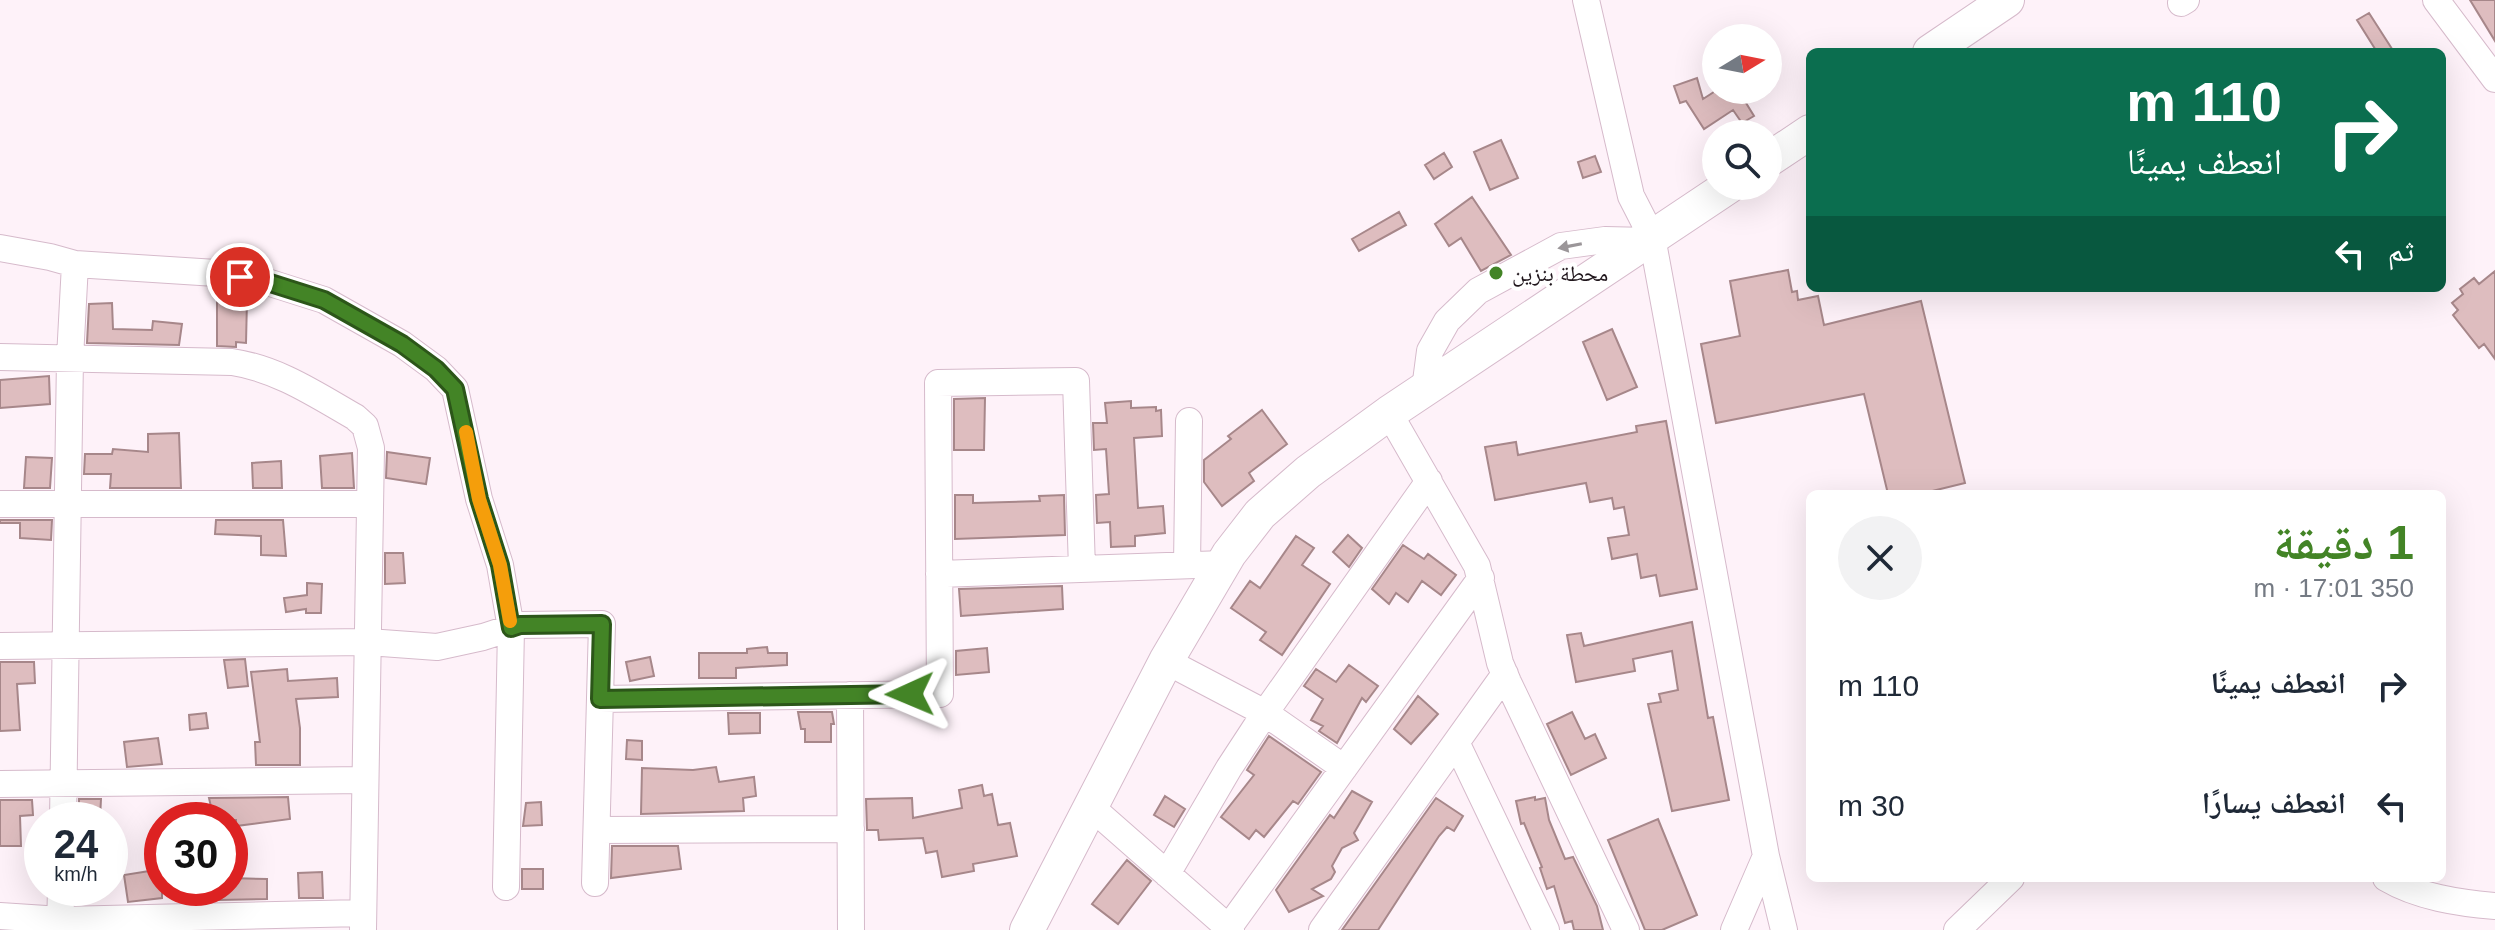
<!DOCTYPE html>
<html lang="ar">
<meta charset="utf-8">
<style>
:root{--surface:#fff;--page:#f2f2f3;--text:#1f2937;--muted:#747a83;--accent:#438426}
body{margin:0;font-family:Arial,"Noto Naskh Arabic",sans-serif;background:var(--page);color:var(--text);direction:rtl;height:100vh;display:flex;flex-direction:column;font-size:30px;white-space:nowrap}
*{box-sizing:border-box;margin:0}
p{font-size:26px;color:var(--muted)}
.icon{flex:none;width:44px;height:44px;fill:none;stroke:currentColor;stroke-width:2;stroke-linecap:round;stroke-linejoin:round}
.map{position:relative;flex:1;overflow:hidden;direction:ltr}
.drawer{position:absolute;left:1806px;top:490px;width:640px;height:392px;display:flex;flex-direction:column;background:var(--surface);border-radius:12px;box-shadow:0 8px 32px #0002;direction:rtl}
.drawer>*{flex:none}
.top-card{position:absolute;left:1806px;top:48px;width:640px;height:244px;border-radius:12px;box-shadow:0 8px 32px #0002;direction:rtl;background:#0b6e4f;color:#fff;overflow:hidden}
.needle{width:52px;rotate:80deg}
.buttons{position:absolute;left:1702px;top:24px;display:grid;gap:16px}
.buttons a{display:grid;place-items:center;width:80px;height:80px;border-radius:50%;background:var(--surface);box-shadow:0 8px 32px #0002;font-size:40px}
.speed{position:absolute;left:24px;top:802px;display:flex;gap:16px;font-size:40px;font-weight:700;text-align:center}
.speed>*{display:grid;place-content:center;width:104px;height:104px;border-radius:50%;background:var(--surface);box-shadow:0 8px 32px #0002;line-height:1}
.speed small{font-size:20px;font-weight:400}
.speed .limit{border:12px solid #d22;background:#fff;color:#111}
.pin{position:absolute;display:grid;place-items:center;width:68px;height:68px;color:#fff;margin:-34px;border:4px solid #fff;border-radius:50%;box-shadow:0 2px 8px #0007}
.me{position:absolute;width:88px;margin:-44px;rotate:269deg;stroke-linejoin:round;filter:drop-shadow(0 0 6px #0008)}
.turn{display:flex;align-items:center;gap:28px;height:168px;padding:0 32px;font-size:36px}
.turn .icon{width:104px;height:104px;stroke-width:2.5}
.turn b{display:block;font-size:56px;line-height:68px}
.then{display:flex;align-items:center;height:76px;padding:0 32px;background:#0003;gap:16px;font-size:30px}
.round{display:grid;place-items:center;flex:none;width:84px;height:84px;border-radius:42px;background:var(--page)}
.headline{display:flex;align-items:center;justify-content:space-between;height:136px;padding:0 32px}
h1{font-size:48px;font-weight:700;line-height:60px;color:var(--accent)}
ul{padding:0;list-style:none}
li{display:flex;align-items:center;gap:24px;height:120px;padding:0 32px}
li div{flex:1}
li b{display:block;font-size:30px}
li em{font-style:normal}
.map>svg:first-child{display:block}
.building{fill:#debdbf;stroke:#a7878a;stroke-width:2}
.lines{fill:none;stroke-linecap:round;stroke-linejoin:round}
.minor-casing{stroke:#d6bacb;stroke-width:28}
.major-casing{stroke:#d6bacb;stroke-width:36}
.minor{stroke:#fff;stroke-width:26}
.major{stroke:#fff;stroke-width:34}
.oneway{fill:#9b9699}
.route-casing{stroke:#2c5619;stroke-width:20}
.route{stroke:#438426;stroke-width:14}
.slow{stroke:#f59e0b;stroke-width:14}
.poi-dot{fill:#438426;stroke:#fff;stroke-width:3}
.labels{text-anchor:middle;stroke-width:8;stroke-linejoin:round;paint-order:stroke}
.poi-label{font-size:22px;fill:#20161c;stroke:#fff;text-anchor:start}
</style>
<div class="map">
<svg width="2495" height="930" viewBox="0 0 2495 930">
<rect width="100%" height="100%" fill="#fef2f9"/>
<path class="building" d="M2470,0h25v41z
M2369,13l25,39h-17l-20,-32z
M1697,78l6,21 14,-9h21l16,26 -12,7 -9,-13 -29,19 -18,-28 -6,2 -6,-17z
M1501,140l17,38 -28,12 -16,-38z
M1444,153l8,14 -18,12 -9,-14z
M1595,156l6,16 -18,6 -5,-16z
M1472,197l39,58 -30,16 -20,-33 -12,8 -14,-22z
M1399,212l7,13 -47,26 -7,-12z
M1788,270l4,22 5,-1 1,9 20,-4 6,29 97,-24 44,182 -45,11h-32l-24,-100 -148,29 -15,-79 39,-8 -10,-55z
M2495,271v88l-11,-15 -5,4 -26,-33 5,-5 -6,-7 11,-9 -3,-5 14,-11 5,6z
M247,300l-1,43 -10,-1v5l-19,-1v-44z
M112,303l1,26 39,1 1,-9 29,3 -3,21 -92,-2 2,-39z
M1612,329l25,58 -30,13 -24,-58z
M49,376l1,28 -50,4v-28z
M985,398l-1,52h-30v-51z
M1131,401v7l25,-1v4l5,-1 1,26 -28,2 4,70 25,-2 2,27 -30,3v10l-24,1 -1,-25 -13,1 -1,-28 13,-1 -3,-45 -12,1 -1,-27h14l-2,-20z
M1262,410l25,34 -38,29 5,8 -32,25 -18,-24v-22l27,-21 -3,-3z
M1666,421l31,168 -37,7 -4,-21 -15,3 -4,-24 -25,5 -4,-21 21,-3 -5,-28 -10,2 -2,-11 -22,4 -4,-19 -91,17 -10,-53 31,-5 2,13 119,-23 -1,-6z
M179,433l2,55h-71l1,-14h-27l1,-20h27l1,-5 35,3v-18z
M387,452l43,6 -4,26 -40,-6z
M352,453l2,35h-32l-2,-32z
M26,457l26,1 -2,30h-26z
M281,461l1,27h-29l-1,-25z
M955,495h18v8l67,-2 -1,-5 25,-1 1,40 -110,4z
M0,520h52l-1,20 -31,-2v-15h-20z
M216,520h67l3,36 -25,-1v-19l-46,-2z
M1348,535l14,13 -13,19 -16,-15z
M1296,536l18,12 -12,17 28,19 -48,71 -22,-15 6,-8 -35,-24 19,-27 10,7z
M1403,545l21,14 4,-5 28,21 -15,20 -19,-14 -14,21 -12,-9 -7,11 -17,-15z
M385,553h18l2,30 -20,1z
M307,583l15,1 -1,29h-15v-4l-20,3 -2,-14 23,-3z
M1062,586l1,23 -102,7 -2,-27z
M1692,622l16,96 5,-1 16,83 -57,11 -24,-107 13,-2 -2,-8 19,-4 -6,-39 -39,8 2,12 -59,11 -9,-47 14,-2 3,13z
M767,647l1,6h19v12l-51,3v10h-37v-25h48v-4z
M987,648l2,24 -33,3v-24z
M650,657l4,19 -24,5 -4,-19z
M245,659l3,27 -20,2 -4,-28z
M0,662h34l1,21 -18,1 3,46 -20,1z
M1349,665l29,21 -12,16 -4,-4 -25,45 -18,-12 4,-5 -12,-6 12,-21 -19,-13 12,-17 20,13z
M287,669l1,12 49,-3 1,19 -42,2 4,29v37h-44l-1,-23h5l-9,-70z
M1418,696l20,18 -27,30 -17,-15z
M798,712h34l2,12h-3v18h-26v-13h-4z
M1572,712l13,27 10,-5 11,24 -35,17 -24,-51z
M206,713l2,15 -18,2 -1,-15z
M728,713h32v20l-31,1z
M1269,736l52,36 -23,32 -5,-3 -29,36 -8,-7 -7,9 -28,-22 33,-42 -7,-5z
M158,738l4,26 -35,3 -3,-25z
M627,740l15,1v19l-16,-1z
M716,767l3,15 35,-5 2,19 -13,2 1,13 -103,3 1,-46 51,2z
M982,785l2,11 8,-2 6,31 12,-2 7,33 -44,8 1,7 -32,6 -5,-26 -11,2 -3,-15 -44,2 -1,-10h-11l-1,-31 46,-1 1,20 49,-10 -3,-18z
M1352,791l20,11 -18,31 4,7 -16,8 -10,18 3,6 -4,7 -19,10 11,7 -34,16 -13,-22 54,-75 4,3z
M1165,796l20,13 -11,18 -20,-12z
M288,797l2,22 -54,7v-6h-22l-5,-22z
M1535,797v3l10,-2 4,22 16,39 8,-2 24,49 6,24h-29l-2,-9 -7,2 -11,-37 -7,3 -7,-21 2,-1 -18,-44 -3,1 -5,-23z
M1436,798l27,18 -9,15 -7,-4 -8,9 -61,94h-36z
M79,799h22l-1,19 -21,-1z
M0,800h32l1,15 -13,1 1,30h-21z
M541,802l1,23 -19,1 3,-23z
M1658,819l39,96 -35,15h-17l-37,-90z
M612,846h66l3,23 -70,9z
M1127,860l24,21 -33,43 -26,-20z
M162,869v29l-34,4 -4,-27z
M522,869h21v20h-21z
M322,872l1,26h-24l-1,-25z
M230,878l37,1v20l-49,1v-12h12z"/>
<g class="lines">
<g class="minor-casing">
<path id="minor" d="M1586,0l45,196 21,41 114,619 -32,74
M2436,0l59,79
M2181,3l5,-3
M0,248l50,9 25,7 141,9 48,8 60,19 78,44 34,25 19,20 24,110 21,66 11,63 -5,259
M0,357l232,5c46,7 83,32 123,55l10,9 6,22 -8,482
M1425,389l5,-38 17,-30 31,-30 83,-45 44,-6 43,1
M1389,413l88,153 23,97 8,19 118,248
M0,504h370
M1187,565l2,-144
M939,574l285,-10
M0,646l368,-4 69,5 46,-10 37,-12 82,-1 -7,259
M1166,661l99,52 79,55
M850,695l1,235
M600,699l340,-5 -2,-311 138,-2 6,188
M1457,744l89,186
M0,784l365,-4
M1091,807l140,123
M63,820l7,-462 5,-94
M597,830l254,-1
M1766,856l18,74
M1167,874l62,-106 36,-55 164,-232
M2386,878c32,19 73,25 109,28
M0,916l61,4 302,-7
M60,930l1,-42
M1227,930l254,-352
M1322,930l183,-256
M1957,930l54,-52"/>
</g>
<g class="major-casing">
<path id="major" d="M1930,52l77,-52
M1768,160l42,-28
M1027,930l139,-269 63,-107 31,-40 48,-42 81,-59 340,-227"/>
</g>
<use href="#minor" class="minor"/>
<use href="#major" class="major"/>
</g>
<defs><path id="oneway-solid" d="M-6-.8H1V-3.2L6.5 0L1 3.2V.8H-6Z" transform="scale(2)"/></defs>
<use class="oneway" href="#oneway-solid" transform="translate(1570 246) rotate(169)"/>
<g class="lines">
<g class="route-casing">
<path id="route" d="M240,277l24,4 60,19 78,44 34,25 19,20 24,110 21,66 11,63 9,-3 82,-1 -2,75 310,-5"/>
</g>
<use href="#route" class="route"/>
<path class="slow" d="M466,432l13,67 21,66 10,56"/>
</g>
<circle class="poi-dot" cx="1496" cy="273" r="8"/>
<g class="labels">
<g class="poi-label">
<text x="1512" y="281">محطة بنزين</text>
</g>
</g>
</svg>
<div class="buttons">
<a><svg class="needle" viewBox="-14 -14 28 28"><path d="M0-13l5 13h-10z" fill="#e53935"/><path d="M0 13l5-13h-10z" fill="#747a83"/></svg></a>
<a><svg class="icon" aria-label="search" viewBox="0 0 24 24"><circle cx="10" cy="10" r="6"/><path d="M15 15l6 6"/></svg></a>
</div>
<div class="speed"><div>24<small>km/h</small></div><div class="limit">30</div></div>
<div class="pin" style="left:240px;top:277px;background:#d93025"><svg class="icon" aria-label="arrive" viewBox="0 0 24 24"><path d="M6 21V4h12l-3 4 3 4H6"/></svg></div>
<svg class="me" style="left:910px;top:694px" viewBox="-20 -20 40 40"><path d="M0-17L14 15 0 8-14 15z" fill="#438426" stroke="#fff" stroke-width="4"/></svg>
<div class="top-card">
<div class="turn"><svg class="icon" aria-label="right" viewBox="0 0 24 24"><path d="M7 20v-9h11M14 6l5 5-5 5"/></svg><div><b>110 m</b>انعطف يمينًا</div></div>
<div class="then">ثم<svg class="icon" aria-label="left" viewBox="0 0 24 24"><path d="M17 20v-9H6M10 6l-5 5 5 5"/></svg></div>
</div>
<section class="drawer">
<div class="headline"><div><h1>1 دقيقة</h1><p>350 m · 17:01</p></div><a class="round"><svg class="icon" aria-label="close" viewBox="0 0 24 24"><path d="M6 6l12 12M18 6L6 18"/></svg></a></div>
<ul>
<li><svg class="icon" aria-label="right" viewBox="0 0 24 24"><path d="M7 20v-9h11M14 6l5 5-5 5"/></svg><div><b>انعطف يمينًا</b></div><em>110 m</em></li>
<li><svg class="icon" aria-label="left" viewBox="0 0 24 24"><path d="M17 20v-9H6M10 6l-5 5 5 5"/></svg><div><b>انعطف يسارًا</b></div><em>30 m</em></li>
</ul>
</section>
</div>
